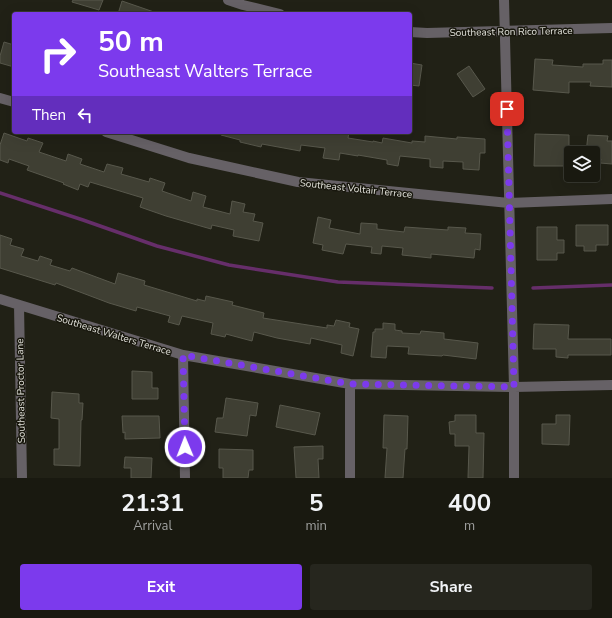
<!DOCTYPE html>
<style>
:root{--surface:#191910;--page:#26261e;--text:#f1f3f6;--muted:#9fa09f;--line:#373830;--accent:#7c3aed}
body{margin:0;font-family:"Nunito Sans",sans-serif;background:var(--page);color:var(--text);height:100vh;display:flex;flex-direction:column;font-size:15px;white-space:nowrap}
*{box-sizing:border-box;margin:0}
p{font-size:13px;color:var(--muted)}
.icon{flex:none;width:22px;height:22px;fill:none;stroke:currentColor;stroke-width:2;stroke-linecap:round;stroke-linejoin:round}
.map{position:relative;height:478px;overflow:hidden}
.sheet{display:flex;flex-direction:column;background:var(--surface);flex:1}
.sheet>*{flex:none}
.guide{position:absolute;left:12px;top:12px;width:400px;height:122px;border-radius:4px;box-shadow:0 4px 16px #0002,0 0 0 1px var(--line);background:#7c3aed;color:#fff;overflow:hidden}
.fabs{position:absolute;left:564px;top:146px;display:grid;gap:8px}
.fabs a{display:grid;place-items:center;width:36px;height:36px;border-radius:4px;background:var(--surface);box-shadow:0 4px 16px #0002,0 0 0 1px var(--line);font-size:20px}
.pin{position:absolute;display:grid;place-items:center;width:34px;height:34px;color:#fff;margin:-17px;border-radius:8px;box-shadow:0 2px 6px #0006}
.me{position:absolute;width:44px;margin:-22px;rotate:359deg;stroke-linejoin:round;filter:drop-shadow(0 0 3px #0008)}
.turn{display:flex;align-items:center;gap:14px;height:84px;padding:0 20px;font-size:18px}
.turn .icon{width:52px;height:52px;stroke-width:2.5}
.turn b{display:block;font-size:28px;line-height:34px}
.then{display:flex;align-items:center;height:38px;padding:0 20px;background:#0003;gap:8px;font-size:15px}
.eta{display:flex;justify-content:space-evenly;align-items:center;height:68px;text-align:center}
.eta b{font-size:24px;font-weight:700;line-height:28px}
.action{display:flex;gap:8px;margin-top:auto;padding:8px 20px}
.action a{flex:1;height:46px;border-radius:4px;background:var(--accent);color:#fff;font-size:16px;font-weight:700;line-height:46px;text-align:center}
.action a+a{background:var(--page);color:var(--text)}
.map>svg:first-child{display:block}
.lines{fill:none;stroke-linecap:round;stroke-linejoin:round}
.stream{stroke:#662e6a;stroke-width:3.5}
.building{fill:#3f3f33;stroke:#58584c}
.street{stroke:#666166;stroke-width:10}
.route{stroke:#7c3aed;stroke-width:7;stroke-dasharray:0 12.6}
.labels{text-anchor:middle;stroke-width:3;stroke-linejoin:round;paint-order:stroke}
.street-label{font-size:10px;fill:#e1e1da;stroke:#18170d}
</style>
<div class="map">
<svg width="612" height="478" viewBox="0 0 612 478">
<rect width="100%" height="100%" fill="#212116"/>
<g class="lines">
<path class="stream" d="M0,193l83,27 74,26 72,19 109,17 154,6
M533,288l79,-3"/>
</g>
<path class="building" d="M73,0h30l-4,10 -27,-8z
M122,1l32,11v2h-36z
M4,42l10,3v22l-14,-4v-7z
M535,59l18,1 -1,5 31,2v-3h20v-4h9v27l-22,-1 1,-4h-22v11l-36,-3z
M410,63l12,2 -3,21 -9,-1z
M469,66l16,23 -12,8 -16,-23z
M221,132h128l-1,6 25,4v-1l9,2 1,-5 29,5v-2l13,1v-6l32,3v-2l28,2v14h-5l-1,17 -16,-1v-7l-20,-1v7l-13,-1v-8l-30,-3 -2,10 -11,-2v-4l-29,-5v1l-18,-3 -1,7 -16,-2 2,-10 -24,-3 -1,6 -38,-7 -1,3 -21,-5v-2l-19,-5z
M4,133l23,8 1,-3 15,5 -4,9 27,9 2,-7 14,5 -2,5 24,8 3,-8 16,4 -2,6 28,8 1,-4 15,5 -3,8 29,10 2,-9 13,4 -3,11 27,7 2,-13 13,3 -2,8 12,2 -2,7 10,2 -4,18 -26,-5 1,-6 -22,-5 -1,4 -45,-13 -26,-9 3,-9 -53,-16 -2,5 -8,-3 -2,6 -15,-6 1,-1 -37,-13 2,-4 -20,-7 -1,4 -8,-3v-15z
M535,134l34,1v13h2v18h-37z
M588,135l20,1 -1,5h5v23l-12,-1 1,-4 -8,-1v-5h-7z
M318,217l13,3 -2,8 31,6 1,-11 16,1v5l27,3 1,-5 43,3v-3l18,1 -1,5 16,1 -1,16 -5,-1 -1,9 -43,-4v4l-29,-3 1,-7 -21,-2 -1,8 -10,-1 1,-6 -26,-3 -3,10 -21,-4 1,-5 -10,-2z
M576,225h32v20h-12v6h-12v-5h-8z
M537,227h20v13h7v13h-7v7h-20z
M0,235l12,4 -2,6 14,4 -3,7 17,5 2,-5 12,4 -2,5 20,6 2,-3 43,16 3,-11 27,8 -1,4 53,16v-2l8,2 1,-5 27,6 -1,3 32,8 -1,5 64,10v-3l7,1 2,-6 14,3 -1,4 10,2 -6,27 -12,-3 1,-8 -31,-7 -1,6 -33,-6 -23,-6 -2,9 -26,-7 -1,3 -14,-3 2,-11 -31,-7 -3,9 -11,-3 2,-6 -33,-9 -1,4 -27,-8 -53,-20 -1,2 -55,-17z
M383,323l12,1v6l7,1v2l18,1 1,-3 23,2v6l34,4 -2,16 -33,-4 -1,1 -34,-2 1,-7 -22,-1 -1,12 -15,-1 2,-25h2v-3h8z
M534,324l35,1 -1,14h43v16h-43v3l-12,-1v-8h-23z
M132,371l20,1v16h6v11h-26z
M52,392l27,2v9h4l-1,17h-1l-1,46 -26,-1v-16h5v-30l-8,-1z
M226,398l32,5 -2,13 -6,-1 -3,21 -32,-4 2,-14h6z
M280,405l40,8 -5,22 -39,-8z
M384,415l24,1 -1,33h-2l-2,29h-18l2,-30h-4z
M455,415h21v18h8l-1,45h-15l1,-32h-14v-12h-5l-1,-12 6,-1z
M556,415h14l-1,30 -27,-1v-20h14z
M122,416h37l1,22 -35,1v-7l-2,1z
M323,446v13h-5l1,19h-23l-2,-31z
M219,449l34,1v20h-4l-1,8h-25v-10h-4z
M125,457l27,1 -1,20h-20v-10h-7z"/>
<g class="lines">
<path class="street" d="M228,0l15,5 37,9
M504,0l10,387v91
M410,32l17,1 185,-5
M0,98l14,4
M106,132l83,26 109,24 211,21 103,-4
M0,299l183,56 167,29 164,3 98,-2
M19,305l3,173
M183,355l2,123
M350,384v94"/>
</g>
<g class="lines">
<path class="route" d="M185,447l-2,-92 167,29 164,3 -7,-278"/>
</g>
<g class="labels">
<g class="street-label">
<text transform="translate(511 31) rotate(-1)" y="4">Southeast Ron Rico Terrace</text>
<text transform="translate(356 188) rotate(6)" y="4">Southeast Voltair Terrace</text>
<text transform="translate(114 334) rotate(17)" y="4">Southeast Walters Terrace</text>
<text transform="translate(20 391) rotate(-91)" y="4">Southeast Proctor Lane</text>
</g>
</g>
</svg>
<div class="fabs">
<a><svg class="icon" aria-label="layers" viewBox="0 0 24 24"><path d="M12 4l9 5-9 5-9-5zM3 14l9 5 9-5"/></svg></a>
</div>
<div class="pin" style="left:507px;top:109px;background:#d93025"><svg class="icon" aria-label="arrive" viewBox="0 0 24 24"><path d="M6 21V4h12l-3 4 3 4H6"/></svg></div>
<svg class="me" style="left:185px;top:447px" viewBox="-20 -20 40 40"><circle r="17" fill="#7c3aed" stroke="#fff" stroke-width="3"/><path d="M0-11L8 9 0 5-8 9z" fill="#fff"/></svg>
<div class="guide">
<div class="turn"><svg class="icon" aria-label="right" viewBox="0 0 24 24"><path d="M7 20v-9h11M14 6l5 5-5 5"/></svg><div><b>50 m</b>Southeast Walters Terrace</div></div>
<div class="then">Then<svg class="icon" aria-label="left" viewBox="0 0 24 24"><path d="M17 20v-9H6M10 6l-5 5 5 5"/></svg></div>
</div>
</div>
<section class="sheet">
<div class="eta">
<div><b>21:31</b><p>Arrival</p></div>
<div><b>5</b><p>min</p></div>
<div><b>400</b><p>m</p></div>
</div>
<div class="action"><a>Exit</a><a>Share</a></div>
</section>
